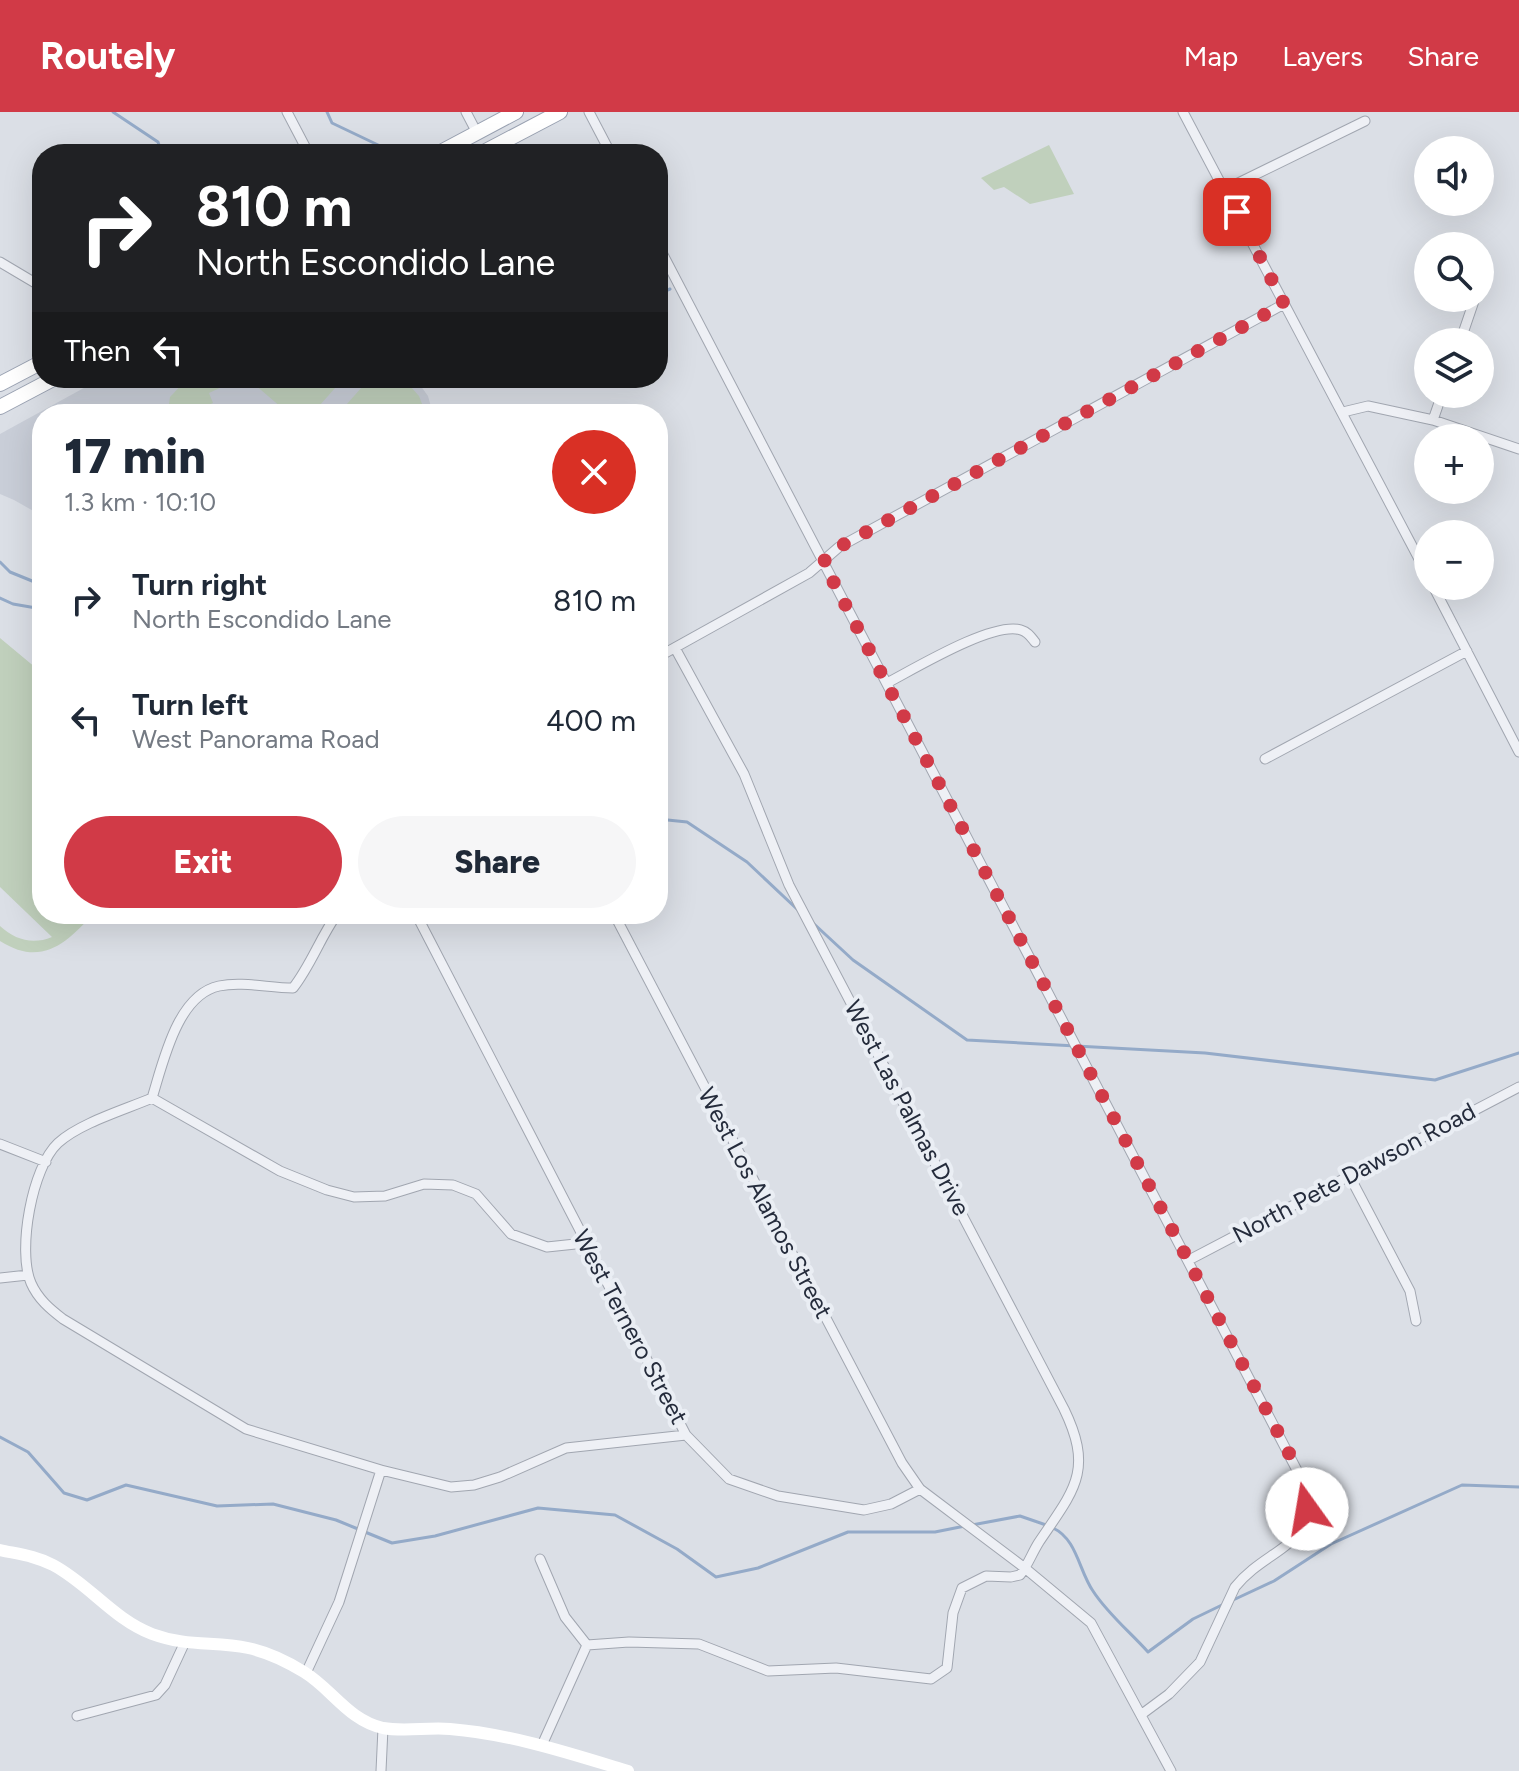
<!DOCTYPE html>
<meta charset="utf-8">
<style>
:root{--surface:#fff;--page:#f6f6f7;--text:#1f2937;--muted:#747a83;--accent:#d13a47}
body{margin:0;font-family:Figtree,sans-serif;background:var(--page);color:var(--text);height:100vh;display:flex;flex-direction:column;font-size:30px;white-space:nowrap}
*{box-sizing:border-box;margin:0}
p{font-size:26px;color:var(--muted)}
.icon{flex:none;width:44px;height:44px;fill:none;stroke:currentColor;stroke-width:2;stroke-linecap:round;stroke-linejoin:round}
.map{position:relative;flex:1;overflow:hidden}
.drawer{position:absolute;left:32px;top:292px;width:636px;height:520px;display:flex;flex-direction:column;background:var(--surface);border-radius:32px;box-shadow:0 8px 32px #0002}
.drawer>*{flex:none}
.hud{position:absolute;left:32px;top:32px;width:636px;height:244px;border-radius:32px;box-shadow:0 8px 32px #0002;background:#202124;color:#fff;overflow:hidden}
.buttons{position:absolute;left:1414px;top:24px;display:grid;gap:16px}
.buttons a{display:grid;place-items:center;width:80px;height:80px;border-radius:50%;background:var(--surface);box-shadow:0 8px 32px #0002;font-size:40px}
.pin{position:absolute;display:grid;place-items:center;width:68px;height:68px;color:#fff;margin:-34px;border-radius:16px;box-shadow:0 4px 12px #0006}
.me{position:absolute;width:88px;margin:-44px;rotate:347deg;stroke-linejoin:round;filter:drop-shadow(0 0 6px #0008)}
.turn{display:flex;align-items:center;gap:28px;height:168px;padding:0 32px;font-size:36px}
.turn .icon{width:104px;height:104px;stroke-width:2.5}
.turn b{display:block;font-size:56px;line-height:68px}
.then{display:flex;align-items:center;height:76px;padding:0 32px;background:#0003;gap:16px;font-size:30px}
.round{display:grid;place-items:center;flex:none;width:84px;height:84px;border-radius:42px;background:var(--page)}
.summary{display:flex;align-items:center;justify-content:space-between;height:136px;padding:0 32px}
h1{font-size:48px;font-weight:800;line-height:60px}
.action{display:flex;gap:16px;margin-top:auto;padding:16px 32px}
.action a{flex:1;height:92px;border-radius:48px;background:var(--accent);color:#fff;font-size:32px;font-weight:800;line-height:92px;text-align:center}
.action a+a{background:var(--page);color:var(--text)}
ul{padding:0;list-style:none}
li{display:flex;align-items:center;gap:24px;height:120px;padding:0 32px}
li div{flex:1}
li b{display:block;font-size:30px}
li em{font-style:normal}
header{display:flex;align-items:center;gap:48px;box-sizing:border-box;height:112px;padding:0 40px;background:var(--accent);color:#fff}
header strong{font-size:38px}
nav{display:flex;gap:44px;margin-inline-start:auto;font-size:28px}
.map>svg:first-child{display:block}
.built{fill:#c9ced8}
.green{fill:#c0d0bc}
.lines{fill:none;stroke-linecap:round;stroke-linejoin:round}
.stream{stroke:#94aac8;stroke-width:3}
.street-casing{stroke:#a1a6b0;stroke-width:11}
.primary-casing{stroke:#9aa2b2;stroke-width:16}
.street{stroke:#eef0f5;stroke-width:9}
.secondary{stroke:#fff;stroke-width:12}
.primary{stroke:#fff;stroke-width:14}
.route{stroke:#d13a47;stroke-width:14;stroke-dasharray:0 25.2}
.labels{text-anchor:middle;stroke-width:8;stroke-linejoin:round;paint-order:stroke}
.street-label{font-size:24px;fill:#252c3c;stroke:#eaeef4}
</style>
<header>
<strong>Routely</strong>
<nav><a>Map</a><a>Layers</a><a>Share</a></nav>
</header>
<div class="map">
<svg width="1519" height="1659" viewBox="0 0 1519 1659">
<rect width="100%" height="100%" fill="#dbdfe6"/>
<path class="built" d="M102,266h313l13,18 5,18h-391v105l-5,-6 -23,-13 -14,-6v-60z"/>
<path class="green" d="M1049,33l25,49 -44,10 -26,-17 -10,3 -13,-12z
M188,266h30l8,7 -17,8 4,10 -9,4v3l-12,4h-13l-10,-10 1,-7z
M247,266h97l-32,36h-23z
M370,266h33l16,18 7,18h-88z
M0,526l42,35v241h51c-27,30 -52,53 -93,27v-15c15,14 33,19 52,11l-52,-50z"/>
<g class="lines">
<path class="stream" d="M113,0l45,30 4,12
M327,0l5,11 65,31
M658,182l12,-5
M0,450l10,10 32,13
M0,486l13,6 29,5
M658,707l29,3 60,40 51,48
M813,811l40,37 114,80 238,13 230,27 84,-27
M0,1325l28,15 36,41 23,7 39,-15 91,21 56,-2 63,16 22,9
M972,1413l48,-9 26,9
M1053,1416c24,11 26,43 40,63 14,22 37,41 55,61l45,-33 31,-15
M365,1420l27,11 43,-7 103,-28 77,7 62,34 39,28 42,-9 90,-36h87l30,-6
M1231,1489l43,-20 57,-37 131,-59 57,2"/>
<g class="street-casing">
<path id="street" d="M287,0l22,42
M466,0l11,21
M589,0l22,42
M1183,0l245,464
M1226,77l139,-68
M658,133l643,1233c19,72 -31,66 -66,109l-35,75 -31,32 -27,20
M0,150l42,25
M1460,230l15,-44
M1343,300l25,-6 65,14 86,29
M1433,308l9,-26
M1433,474l86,166
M658,545l151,-84 30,-26 445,-243
M887,571c27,-14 106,-62 134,-53 7,2 10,7 14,12
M1265,647l202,-108
M337,802c-17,24 -26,51 -44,74 -24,0 -51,-7 -74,-2 -42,9 -56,77 -67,112 -28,12 -72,25 -94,45 -26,24 -41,108 -27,140 7,16 19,26 32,36l183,110 135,41 70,17 23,-2 26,-8 66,-29 120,-13
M416,802l270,521 43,44 49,17 86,14 27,-6 29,-15 106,80 65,54 80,148
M614,802l288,549 18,26
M152,986l128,73 47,19 27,7 31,-1 39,-12 29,1 23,9 35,40 36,13 38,-4
M0,1032l46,18
M1349,1063l61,116 6,30
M1189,1148l330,-173
M0,1166l28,-3
M540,1447l25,58 22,28
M587,1533l42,-3 70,2 69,27 68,-3 95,11 16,-11 6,-55 9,-25 24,-12 25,1 9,-2c8,-10 12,-22 19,-33 35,-52 55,-71 25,-133l-275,-524 -45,-111 -69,-126
M306,1561l33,-71 42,-132
M77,1604l79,-21 9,-10 19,-41
M542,1633l45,-100
M381,1659l2,-43"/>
</g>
<g class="primary-casing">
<path id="primary" d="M437,42l79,-42
M480,42l80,-42
M0,272l42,-22
M0,295l55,-29"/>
</g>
<use href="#street" class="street"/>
<path class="secondary" d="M0,1438c18,4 36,6 53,15 36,19 60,54 99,69 35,13 63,7 96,14 19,4 40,14 56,24 28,17 44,48 79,56 21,4 45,-1 67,1 61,5 119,24 178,42"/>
<use href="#primary" class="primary"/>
</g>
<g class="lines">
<path class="route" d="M1237,100l47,92 -445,243 -16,15 470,899 8,17 6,31"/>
</g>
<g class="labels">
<g class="street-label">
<text transform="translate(907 996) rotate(62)" y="8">West Las Palmas Drive</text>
<text transform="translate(1354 1061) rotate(-28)" y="8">North Pete Dawson Road</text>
<text transform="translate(765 1091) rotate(62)" y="8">West Los Alamos Street</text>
<text transform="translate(630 1215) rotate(62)" y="8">West Ternero Street</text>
</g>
</g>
</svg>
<div class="buttons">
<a><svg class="icon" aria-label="sound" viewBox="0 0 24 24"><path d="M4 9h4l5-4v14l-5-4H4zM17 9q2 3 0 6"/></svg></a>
<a><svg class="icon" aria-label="search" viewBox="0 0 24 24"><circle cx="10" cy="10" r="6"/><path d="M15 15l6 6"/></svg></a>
<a><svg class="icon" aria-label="layers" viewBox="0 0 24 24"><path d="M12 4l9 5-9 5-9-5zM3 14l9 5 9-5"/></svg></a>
<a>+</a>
<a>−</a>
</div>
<div class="pin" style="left:1237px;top:100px;background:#d93025"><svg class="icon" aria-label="arrive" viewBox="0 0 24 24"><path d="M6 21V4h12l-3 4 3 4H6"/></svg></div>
<svg class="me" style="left:1307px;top:1397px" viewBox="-20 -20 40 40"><circle r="19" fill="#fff"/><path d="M0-13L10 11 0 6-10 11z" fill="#d13a47"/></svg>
<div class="hud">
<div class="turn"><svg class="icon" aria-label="right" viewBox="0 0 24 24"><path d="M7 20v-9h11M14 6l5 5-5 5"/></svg><div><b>810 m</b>North Escondido Lane</div></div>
<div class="then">Then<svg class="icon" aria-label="left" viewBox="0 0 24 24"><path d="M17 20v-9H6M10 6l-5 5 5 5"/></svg></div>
</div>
<section class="drawer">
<div class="summary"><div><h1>17 min</h1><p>1.3 km · 10:10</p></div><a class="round" style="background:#d93025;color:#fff"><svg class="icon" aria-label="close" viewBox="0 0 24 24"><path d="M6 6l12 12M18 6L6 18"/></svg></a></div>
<ul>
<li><svg class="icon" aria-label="right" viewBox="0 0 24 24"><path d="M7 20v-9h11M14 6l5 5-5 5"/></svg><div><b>Turn right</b><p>North Escondido Lane</p></div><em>810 m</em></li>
<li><svg class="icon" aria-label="left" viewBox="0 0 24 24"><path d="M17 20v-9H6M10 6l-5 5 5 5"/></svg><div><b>Turn left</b><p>West Panorama Road</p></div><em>400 m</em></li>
</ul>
<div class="action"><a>Exit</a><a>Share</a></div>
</section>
</div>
